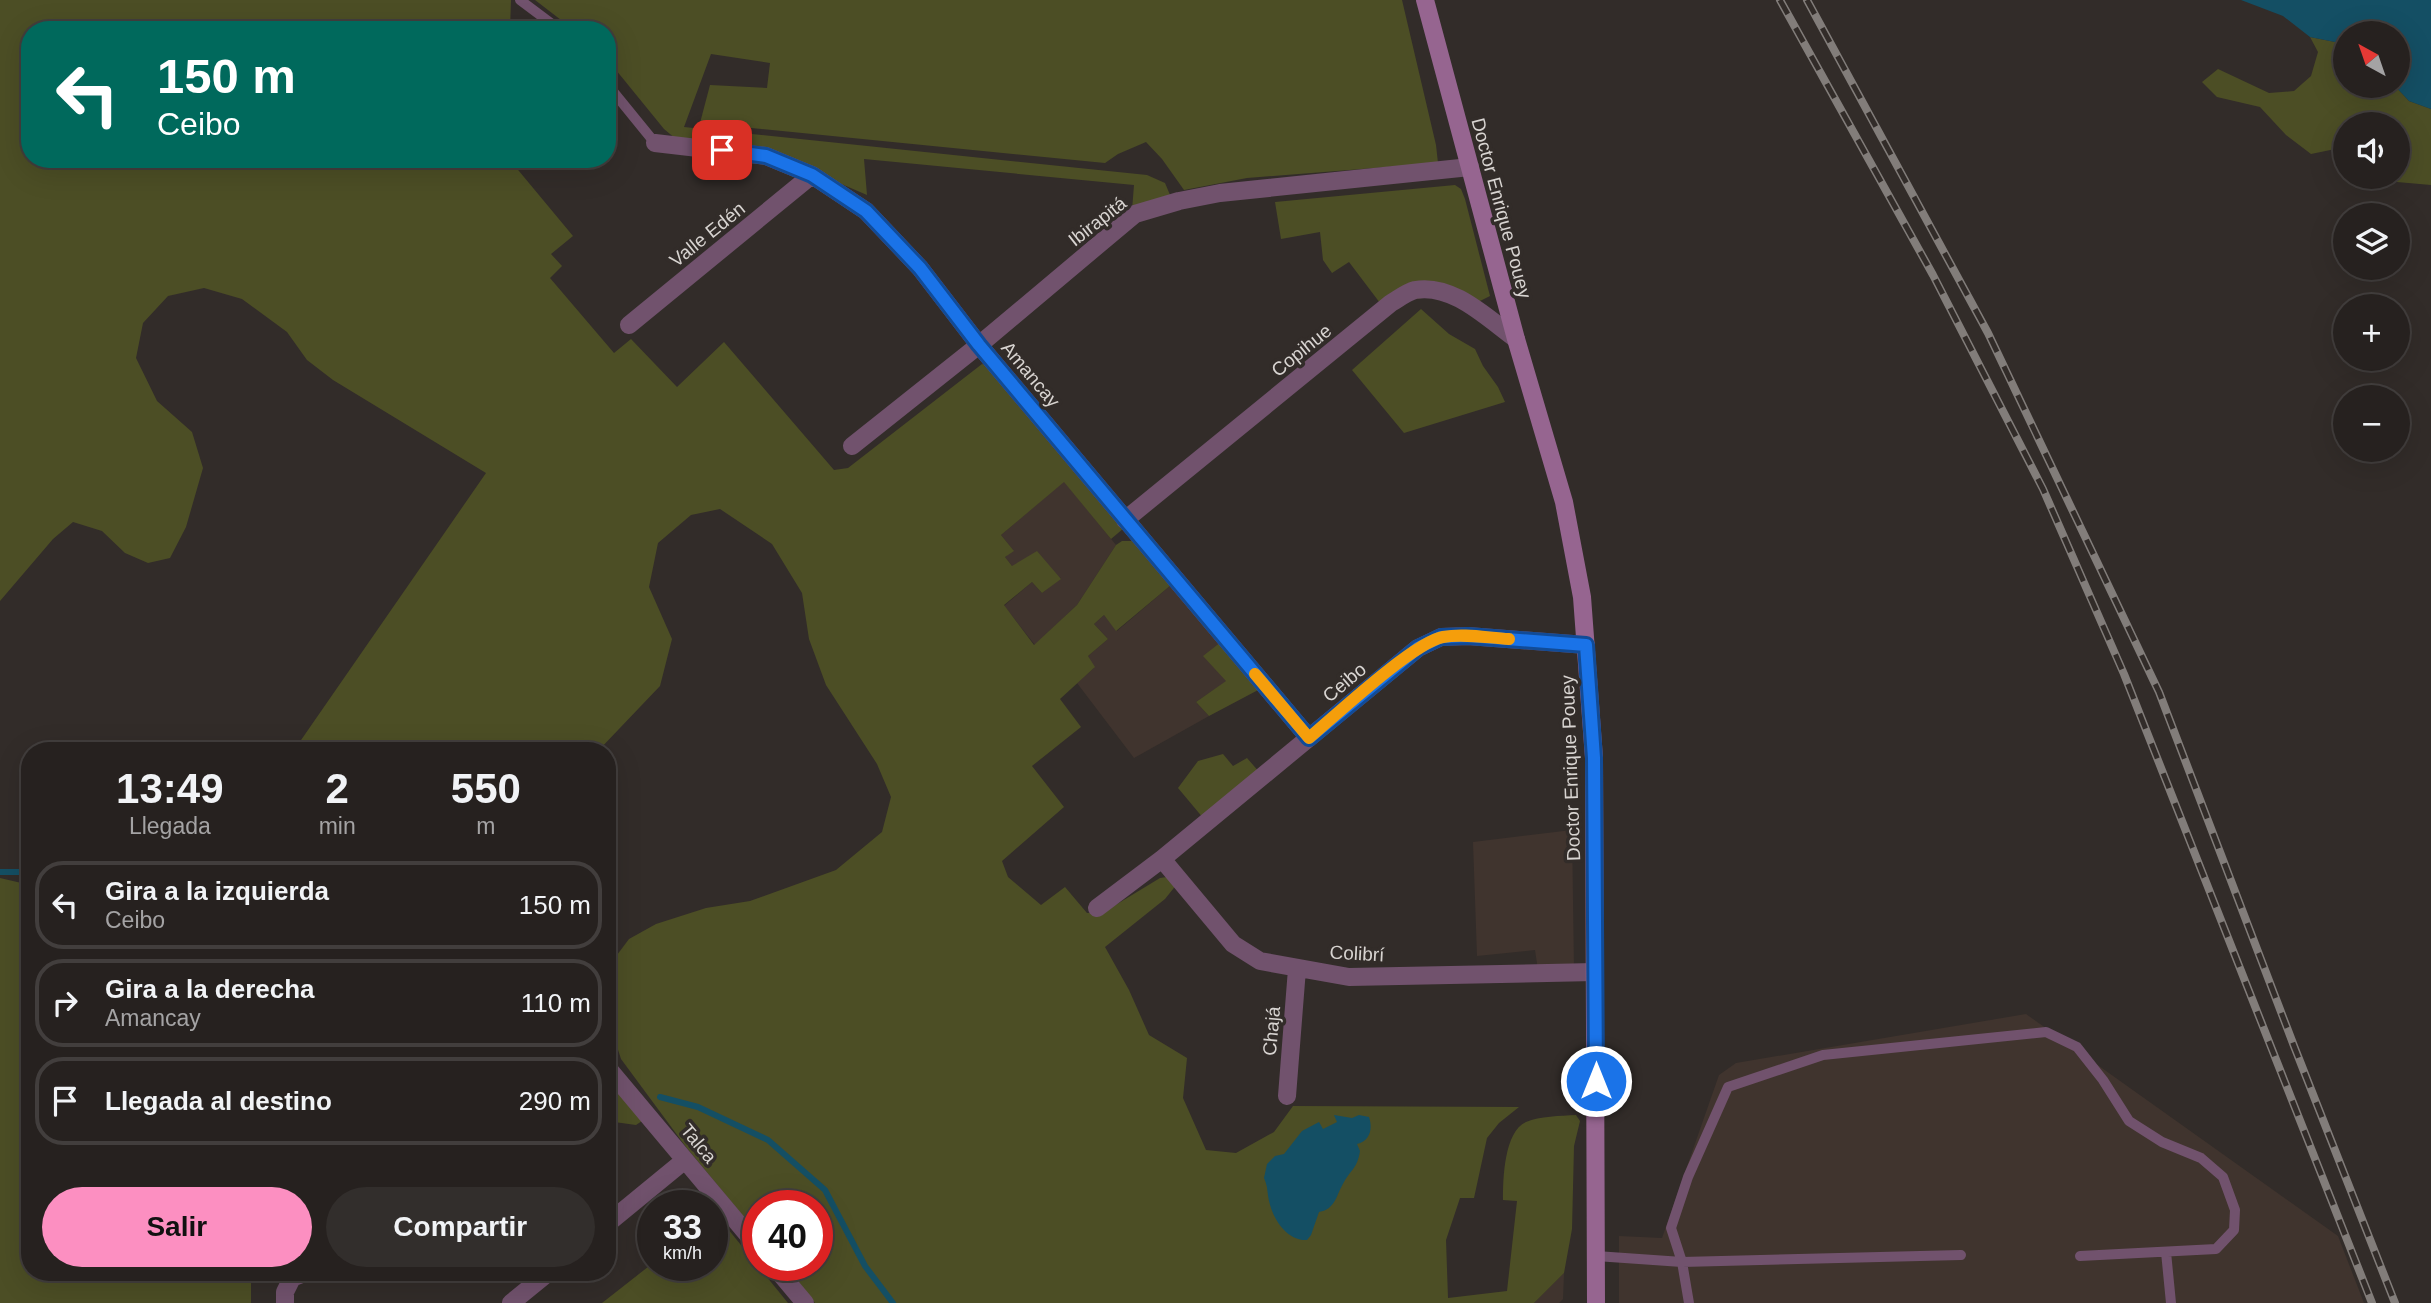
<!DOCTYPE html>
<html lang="es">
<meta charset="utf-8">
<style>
:root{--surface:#26211f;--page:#322e2c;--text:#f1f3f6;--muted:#a4a3a4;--line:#423e3d;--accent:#fc8fc1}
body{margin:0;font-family:Helvetica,sans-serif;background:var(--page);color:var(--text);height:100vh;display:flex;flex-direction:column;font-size:26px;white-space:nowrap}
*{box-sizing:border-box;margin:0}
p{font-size:23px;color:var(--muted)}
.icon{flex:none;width:38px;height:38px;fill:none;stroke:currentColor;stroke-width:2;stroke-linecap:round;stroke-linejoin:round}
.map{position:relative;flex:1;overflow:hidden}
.sheet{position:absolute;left:21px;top:742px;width:595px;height:539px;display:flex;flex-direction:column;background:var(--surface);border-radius:28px;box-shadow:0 7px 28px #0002,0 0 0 2px var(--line)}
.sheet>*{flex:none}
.hud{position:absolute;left:21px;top:21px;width:595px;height:147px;border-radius:28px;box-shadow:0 7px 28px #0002,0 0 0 2px var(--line);background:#00695c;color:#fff;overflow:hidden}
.needle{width:46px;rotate:320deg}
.buttons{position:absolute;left:2333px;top:21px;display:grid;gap:14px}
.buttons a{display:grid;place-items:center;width:77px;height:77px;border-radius:50%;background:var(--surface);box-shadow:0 7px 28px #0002,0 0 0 2px var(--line);font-size:35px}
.speed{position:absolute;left:637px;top:1190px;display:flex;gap:14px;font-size:35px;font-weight:700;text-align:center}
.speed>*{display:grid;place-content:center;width:91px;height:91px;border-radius:50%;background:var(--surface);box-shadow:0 7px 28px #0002,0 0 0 2px var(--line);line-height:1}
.speed small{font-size:18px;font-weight:400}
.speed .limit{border:10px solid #d22;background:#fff;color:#111}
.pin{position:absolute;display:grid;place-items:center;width:60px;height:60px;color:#fff;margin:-30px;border-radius:14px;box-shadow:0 4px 10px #0006}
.me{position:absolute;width:77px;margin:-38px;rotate:0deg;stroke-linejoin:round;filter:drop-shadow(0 0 5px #0008)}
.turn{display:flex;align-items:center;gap:24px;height:147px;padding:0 21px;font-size:32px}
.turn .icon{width:91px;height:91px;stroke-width:2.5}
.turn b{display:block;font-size:49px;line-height:60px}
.eta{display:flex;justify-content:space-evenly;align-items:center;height:119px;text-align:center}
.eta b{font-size:42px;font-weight:600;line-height:49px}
.primary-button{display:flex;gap:14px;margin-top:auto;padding:14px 21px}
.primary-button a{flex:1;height:80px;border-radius:42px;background:var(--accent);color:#111;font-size:28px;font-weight:600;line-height:80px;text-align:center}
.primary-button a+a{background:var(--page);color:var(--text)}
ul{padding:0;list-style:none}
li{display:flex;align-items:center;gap:21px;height:88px;margin:0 14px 10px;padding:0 7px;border:4px solid var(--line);border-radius:28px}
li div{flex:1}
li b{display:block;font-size:26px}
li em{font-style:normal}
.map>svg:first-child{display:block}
.built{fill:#40342e}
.green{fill:#4c4e25}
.water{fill:#144f64}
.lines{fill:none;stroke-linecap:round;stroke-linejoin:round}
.stream{stroke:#144f64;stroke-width:6}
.lane{stroke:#71526d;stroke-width:10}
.street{stroke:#71526d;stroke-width:18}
.secondary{stroke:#966590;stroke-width:18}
.rail-casing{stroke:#827d7a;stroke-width:8}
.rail{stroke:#322c29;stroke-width:5;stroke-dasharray:16;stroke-linecap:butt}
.route-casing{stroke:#114b97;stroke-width:18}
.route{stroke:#1a73e8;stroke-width:12}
.slow{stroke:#f59e0b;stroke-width:12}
.labels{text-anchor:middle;stroke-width:7;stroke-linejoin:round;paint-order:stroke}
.street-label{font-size:19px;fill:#d8d4d1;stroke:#322c29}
</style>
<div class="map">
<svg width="2431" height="1303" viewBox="0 0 2431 1303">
<rect width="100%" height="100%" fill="#322c29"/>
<path class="built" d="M1064,481l52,64 -39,60 -42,40 -31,-39 28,-24 10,11 19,-15 -49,-12 -7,-9 8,-7 -12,-15z
M1171,585l50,57 6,39 -31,21 13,14 -75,42 -57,-75 17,-15 -6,-12 20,-17 -14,-15 10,-9 13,16z
M1572,830l2,140h-36l-3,-20 -58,6 -4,-114z
M2026,1014l312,222 26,67h-745v-67l43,2 57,-163 17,-12z
M1564,1273l-1,26 -4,4h-25z"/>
<path class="green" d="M0,0h511l-1,30h-480v129h479l64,77 -22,18 11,12 -12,12 64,75 17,-14 46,48 47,-45 110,128 14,-2 134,-104 10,3 132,161 -13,11 -47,-57 -63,53 13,16 -9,6 7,9 25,-15 24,28 -19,14 -10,-11 -28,23 30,40 43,-40 39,-60 6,-4h14l35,44 -55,46 -12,-16 -10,9 14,15 -20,17 7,11 -35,32 21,28 -49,39 32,41 -62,54 6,16 33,28 24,-18 22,26 17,-1 56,-34 14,-2 3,8 -12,15 -60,48 24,43 20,45 38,23 -4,40 23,52 30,3 38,-21 19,-26 226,1 -20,16 -12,15 -13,60h-14l-14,42 2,58 59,-7 10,-90 -14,-1c0,-21 1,-68 23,-78 14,-6 34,-6 50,-7l4,6 -6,25 -2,83 -8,44 -30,30h-719l-32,-38h34v-59h-59v28l-72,-87 -65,-88 -13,-40 6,-60 15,-20 27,-15 50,-16 44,-7 86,-31 46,-38 9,-35 -14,-33 -51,-79 -17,-46 -7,-46 -30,-49 -52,-35 -29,6 -33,28 -9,44 23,52 -12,47 -62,65h-300l1,-8 187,-270 -153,-93 -26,-20 -20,-28 -45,-33 -38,-11 -36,8 -25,27 -7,35 21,43 35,31 11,36 -17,59 -16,31 -22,5 -23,-10 -23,-22 -29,-9 -20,17 -53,62z
M535,0h867l34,145 2,18 -191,15 -63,12 -22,-31 -16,-17 -28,12 -13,9 -405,-40 10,-38 57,3 3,-25 -59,-9 -27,73 463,48 18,8 8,19 -42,21 3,-38 -270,-26 3,36 -109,-47 -82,-9 -12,-10 -57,-70v-29h-33z
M2310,37l35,7v42h50l14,15 22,8v76l-34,-3 -8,-5h9v-53h-53v23l-34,7 -25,-19 -26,-28 -43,-10 -15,-15 16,-13 51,24 25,-2 17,-15 7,-24z
M1455,185l6,4 4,10 25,97 -12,6 -12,-9 -86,10 -31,-41 -17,11 -9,-13 -3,-28 -39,7 -6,-37z
M1421,309l28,25 26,15 8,17 15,21 7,15 -101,31 -52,-63z
M1221,642l39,47 -51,27 -13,-14 30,-21 -23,-25z
M1223,754l10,12 14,-8 20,23 -58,44 -31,-37 20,-27z
M0,878l30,7v387h221v31h-251z
M607,1068l38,51 -9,6 -29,-4z
M715,1213l73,90h-186l51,-40v2h59v-50z"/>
<path class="water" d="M2241,0h190v109l-22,-8 -14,-15h3v-53h-53v11l-35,-7 -27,-21z
M1334,1115l18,3 7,-3 10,2c4,12 1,24 -12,27l3,7c-3,18 -8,17 -16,31 -8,13 -8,27 -25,30l-8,23 -4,5c-20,1 -34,-21 -38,-39 -2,-9 -1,-14 -5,-23l3,-14 8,-8 9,-2 18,-23 17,-9 4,7 14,-7z"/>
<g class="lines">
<path class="stream" d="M0,872h30
M660,1097l38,10 70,33 57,50 40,76 28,37"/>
<path class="lane" d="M520,0l40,30
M607,84l48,59
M2166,1252l5,51
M1596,1256l86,6 279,-7
M1689,1303l-7,-41 -11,-34 17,-51 40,-90 95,-32 223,-23 31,15 26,33 26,41 33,21 39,16 22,19 12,33 -1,20 -18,19 -136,7"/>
<path class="street" d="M655,143l111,13 46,19 54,36 54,57 59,77 330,393
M629,325l183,-150
M852,446l127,-101 156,-131 44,-13 41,-8 250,-26
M1125,520l266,-217c7,-4 16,-11 24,-13 38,-7 73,29 101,49
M1162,859l71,85 27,17 89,16 246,-5
M1097,908l65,-49 256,-211 23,-11 27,-1 118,9
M607,1067l151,180
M1287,1096l10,-127
M607,1224l78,-64
M773,1265l32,38
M285,1303v-11l7,-14 15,-6
M511,1303l38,-31"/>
<path class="secondary" d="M1425,0l91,339 48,163 18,95 12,161 2,545"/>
<g class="rail-casing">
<path id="rail" d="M1780,0l153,275 110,214 81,185 248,629
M1807,0l181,333 171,359 135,354 101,257"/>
</g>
<use href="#rail" class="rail"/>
</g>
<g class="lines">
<g class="route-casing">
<path id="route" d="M722,150l44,6 46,19 54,36 54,57 59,77 330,393 109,-90 23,-11 27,-1 118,9 8,113 2,323"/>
</g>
<use href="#route" class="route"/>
<path class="slow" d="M1255,674l54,64c26,-22 105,-96 134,-101 21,-4 45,1 66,2"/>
</g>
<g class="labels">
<g class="street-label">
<text transform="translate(1502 208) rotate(75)" y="7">Doctor Enrique Pouey</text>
<text transform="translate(1097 221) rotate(-38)" y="7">Ibirapitá</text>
<text transform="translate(707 234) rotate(-39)" y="7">Valle Edén</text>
<text transform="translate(1301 350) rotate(-39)" y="7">Copihue</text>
<text transform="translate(1031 374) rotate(50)" y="7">Amancay</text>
<text transform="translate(1344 682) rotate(-40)" y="7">Ceibo</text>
<text transform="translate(1570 768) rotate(-92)" y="7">Doctor Enrique Pouey</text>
<text transform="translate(1357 953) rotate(3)" y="7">Colibrí</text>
<text transform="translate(1271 1031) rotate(-85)" y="7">Chajá</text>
<text transform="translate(699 1143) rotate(50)" y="7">Talca</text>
</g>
</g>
</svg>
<div class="buttons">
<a><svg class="needle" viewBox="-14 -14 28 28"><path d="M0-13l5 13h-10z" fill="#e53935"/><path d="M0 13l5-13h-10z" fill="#a4a3a4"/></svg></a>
<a><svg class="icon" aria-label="sound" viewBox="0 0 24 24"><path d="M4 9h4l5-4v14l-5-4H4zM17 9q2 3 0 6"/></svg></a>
<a><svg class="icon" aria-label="layers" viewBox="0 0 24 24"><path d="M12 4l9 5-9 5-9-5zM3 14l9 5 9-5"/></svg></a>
<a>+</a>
<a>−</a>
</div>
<div class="speed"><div>33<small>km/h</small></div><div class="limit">40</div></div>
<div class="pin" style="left:722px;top:150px;background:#d93025"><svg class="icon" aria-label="arrive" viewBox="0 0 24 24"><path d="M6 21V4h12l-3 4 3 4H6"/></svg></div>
<svg class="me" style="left:1596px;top:1081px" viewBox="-20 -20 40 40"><circle r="17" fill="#1a73e8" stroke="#fff" stroke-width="3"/><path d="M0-11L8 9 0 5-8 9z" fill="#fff"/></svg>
<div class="hud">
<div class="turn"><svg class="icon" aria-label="left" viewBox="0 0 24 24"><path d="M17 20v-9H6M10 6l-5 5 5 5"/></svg><div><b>150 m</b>Ceibo</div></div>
</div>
<section class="sheet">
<div class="eta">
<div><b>13:49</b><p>Llegada</p></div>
<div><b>2</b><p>min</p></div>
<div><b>550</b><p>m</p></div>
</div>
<ul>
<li><svg class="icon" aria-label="left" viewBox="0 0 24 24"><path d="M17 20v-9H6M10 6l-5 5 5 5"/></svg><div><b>Gira a la izquierda</b><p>Ceibo</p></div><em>150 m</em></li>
<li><svg class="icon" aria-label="right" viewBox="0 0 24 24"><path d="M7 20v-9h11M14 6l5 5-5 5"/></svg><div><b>Gira a la derecha</b><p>Amancay</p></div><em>110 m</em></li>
<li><svg class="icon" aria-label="arrive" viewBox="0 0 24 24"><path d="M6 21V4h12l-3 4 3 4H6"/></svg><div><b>Llegada al destino</b></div><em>290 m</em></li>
</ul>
<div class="primary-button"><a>Salir</a><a>Compartir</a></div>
</section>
</div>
